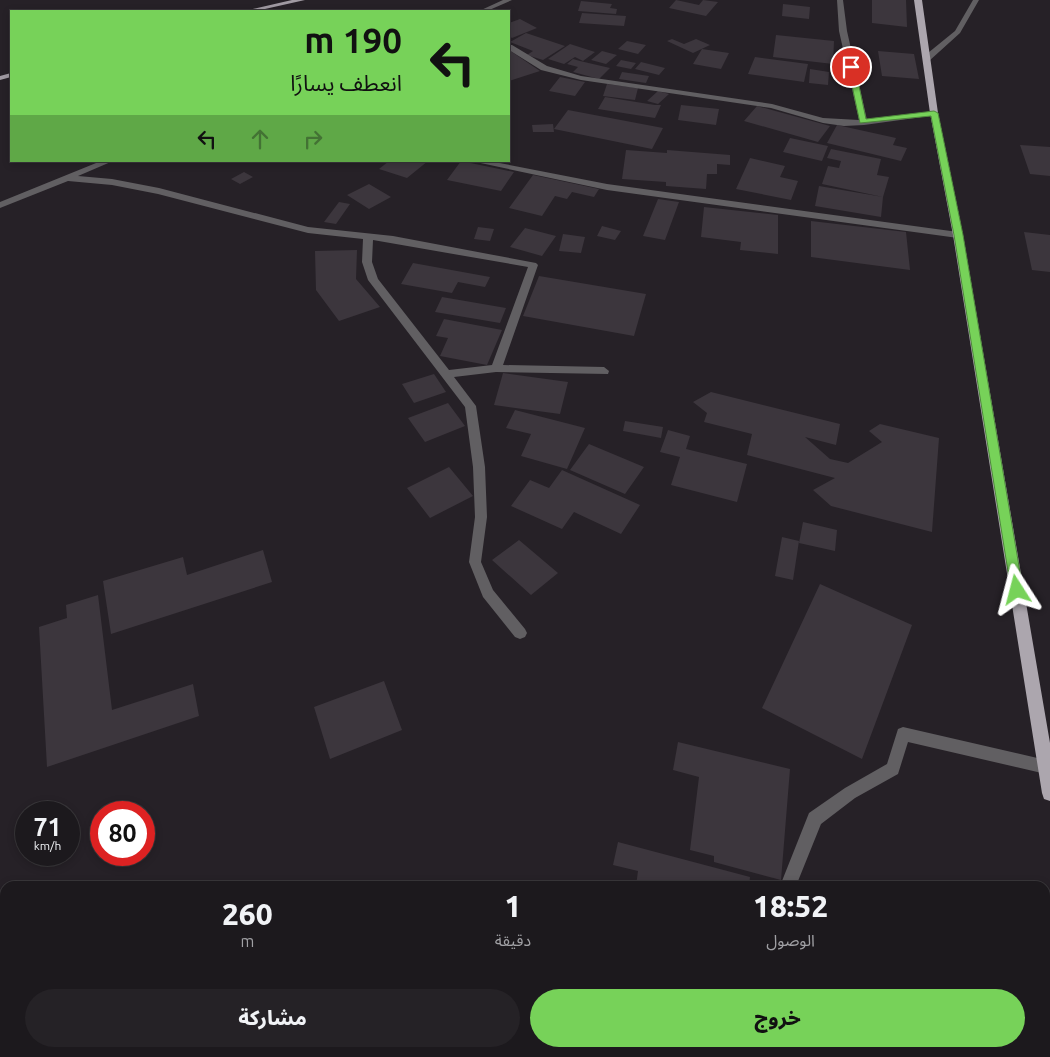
<!DOCTYPE html>
<html lang="ar">
<meta charset="utf-8">
<style>
:root{--surface:#1c191d;--page:#252226;--text:#f1f3f6;--muted:#a0a0a4;--line:#3a383b;--accent:#77d259}
body{margin:0;font-family:Ubuntu,"Noto Sans Arabic",sans-serif;background:var(--page);color:var(--text);direction:rtl;height:100vh;display:flex;flex-direction:column;font-size:19px;white-space:nowrap}
*{box-sizing:border-box;margin:0}
p{font-size:16px;color:var(--muted)}
.icon{flex:none;width:28px;height:28px;fill:none;stroke:currentColor;stroke-width:2;stroke-linecap:round;stroke-linejoin:round}
.map{position:relative;flex:1;overflow:hidden;direction:ltr}
.sheet{position:absolute;left:0px;top:881px;width:1050px;height:176px;display:flex;flex-direction:column;background:var(--surface);border-radius:15px 15px 0 0;box-shadow:0 2px 8px #0003,0 0 0 1px var(--line);direction:rtl}
.sheet>*{flex:none}
.top-card{position:absolute;left:10px;top:10px;width:500px;height:152px;border-radius:0px;box-shadow:0 2px 8px #0003,0 0 0 1px var(--line);direction:rtl;background:#77d259;color:#111;overflow:hidden}
.speed{position:absolute;left:15px;top:801px;display:flex;gap:10px;font-size:25px;font-weight:700;text-align:center}
.speed>*{display:grid;place-content:center;width:65px;height:65px;border-radius:50%;background:var(--surface);box-shadow:0 2px 8px #0003,0 0 0 1px var(--line);line-height:1}
.speed small{font-size:12px;font-weight:400}
.speed .limit{border:8px solid #d22;background:#fff;color:#111}
.pin{position:absolute;display:grid;place-items:center;width:42px;height:42px;color:#fff;margin:-21px;border:2px solid #fff;border-radius:50%;box-shadow:0 1px 5px #0007}
.me{position:absolute;width:55px;margin:-28px;rotate:351deg;stroke-linejoin:round;filter:drop-shadow(0 0 4px #0008)}
.turn{display:flex;align-items:center;gap:18px;height:105px;padding:0 25px;font-size:22px}
.turn .icon{width:65px;height:65px;stroke-width:2.5}
.turn b{display:block;font-size:35px;line-height:42px}
.lanes{display:flex;align-items:center;height:48px;padding:0 25px;background:#0003;justify-content:center;gap:25px;direction:ltr}
.lanes .off{opacity:.35}
.eta{display:flex;justify-content:space-evenly;align-items:center;height:85px;text-align:center}
.eta b{font-size:30px;font-weight:800;line-height:35px}
.primary-button{display:flex;gap:10px;margin-top:auto;padding:10px 25px}
.primary-button a{flex:1;height:58px;border-radius:30px;background:var(--accent);color:#111;font-size:20px;font-weight:800;line-height:58px;text-align:center}
.primary-button a+a{background:var(--page);color:var(--text)}
.map>svg:first-child{display:block}
.building{fill:#3c363d}
.lines{fill:none;stroke-linecap:round;stroke-linejoin:round}
.service{fill:#615f62;fill-rule:evenodd}
.minor{fill:#615f62;fill-rule:evenodd}
.primary{fill:#a09aa2;fill-rule:evenodd}
.trunk{fill:#aca6ae;fill-rule:evenodd}
.route{fill:#77d259;stroke:#4d883a}
</style>
<div class="map">
<svg width="1050" height="1057" viewBox="0 0 1050 1057">
<rect width="100%" height="100%" fill="#262127"/>
<path class="building" d="M676,0l23,5 4,-5 15,2 -12,14 -37,-8z
M872,0h34l1,27 -35,-4z
M581,1l31,3 -2,4 7,1 -1,5 -38,-3z
M783,4l27,3 -1,12 -27,-3z
M582,13l44,3 -2,10 -45,-3z
M520,19l17,9 -25,10 -3,-2v-13z
M526,33l39,13 -22,14 -16,-5 6,-4 -23,-9z
M776,35l58,6 -1,23 -60,-7z
M672,39l12,5 12,-5 14,6 -17,8 -26,-12z
M627,41l19,4 -8,9 -20,-5z
M570,44l25,8 -12,9 -8,-4 -11,7 -16,-5z
M702,49l27,4 -8,16 -28,-5z
M509,50l31,21 -31,10z
M602,51l15,4 -11,9 -15,-4z
M878,51l36,3 5,25 -37,-3z
M755,57l53,7 -4,18 -56,-8z
M573,59l7,2 30,7 -11,11 -26,-7 5,-5 -11,-3z
M621,60l15,3 -5,6 -15,-3z
M641,62l24,6 -6,7 -24,-6z
M810,69l19,3 -1,13 -19,-2z
M622,72l27,4 -3,7 -27,-4z
M560,77l25,5 -10,14 -26,-5z
M607,84l31,4 -3,12 -32,-4z
M658,91l11,3 -11,10 -11,-3z
M605,97l50,8h6l-6,13 -57,-9z
M681,105l38,4 -3,16 -38,-5z
M757,106l73,20 -12,16 -74,-21z
M568,110l95,18 -11,21 -98,-20z
M553,124l1,8h-21l-1,-7z
M837,125l59,13 -3,7 14,3 -6,13 -74,-18z
M790,138l38,8 -6,15 -39,-9z
M1020,145l30,2v29l-20,-2z
M831,149l50,10 -4,16 12,2 -6,20 -61,-13 6,-18 11,2 2,-7 -14,-3z
M626,150l41,3v-3l63,5v10l-13,-1v10h-10l-1,15 -40,-3v-4l-44,-3z
M750,158l35,8 -5,11 18,4 -7,19 -55,-11z
M389,161h39l-21,17 -28,-9z
M461,161l53,11 -13,19 -54,-11z
M244,172l9,5 -13,7 -9,-5z
M533,175l66,14 -5,8 -22,-5 -5,7 -12,-3 -13,20 -33,-8z
M369,184l22,13 -22,12 -22,-14z
M819,186l64,11 -2,20 -66,-11z
M658,199l21,3 -14,38 -22,-4z
M339,202l11,2 -14,20 -12,-2z
M704,207l74,8v39l-38,-4 1,-8 -40,-5z
M811,221l95,11 4,38 -99,-13z
M602,226l19,5 -6,9 -18,-4z
M478,227l16,2 -4,12 -16,-2z
M525,228l31,8 -14,20 -32,-9z
M1024,232l26,3v37l-18,-2z
M563,234l22,3 -4,16 -22,-2z
M357,250l-1,29 24,28 -41,14 -23,-31 -1,-39z
M413,263l77,14 -5,10 -27,-5 -6,11 -51,-9z
M539,276l107,18 -12,42 -111,-20z
M442,297l64,11 -6,15 -65,-11z
M444,319l58,11 -15,35 -47,-9 8,-18 -12,-2z
M503,373l65,9 -8,32 -66,-9z
M434,374l12,18 -32,11 -12,-19z
M711,392l129,32 -4,21 -31,-8 25,22 18,4 34,-21 -13,-11 11,-7 59,14 -7,94 -101,-26 -18,-16 22,-12 -88,-23 5,-21 -48,-12 3,-9 -14,-11z
M448,403l17,23 -40,16 -17,-24z
M515,410l70,18 -18,41 -46,-13 10,-22 -25,-6z
M625,421l38,6 -2,11 -38,-7z
M668,430l22,6 -4,13 61,15 -10,38 -66,-17 9,-28 -20,-5z
M589,444l55,23 -19,27 -55,-24z
M449,467l24,29 -43,22 -23,-30z
M562,470l78,35 -19,29 -47,-22 -12,17 -51,-23 19,-26 19,8z
M803,522l34,8 -2,21 -36,-8z
M782,537l17,4 -6,39 -18,-4z
M519,540l39,33 -27,22 -39,-35z
M263,550l9,32 -161,52 -8,-53 80,-24 4,18z
M820,584l92,41 -50,134 -100,-51z
M98,595l14,115 81,-26 6,32 -152,51 -8,-140 28,-9 -1,-13z
M384,681l18,49 -72,29 -16,-52z
M678,742l112,27 -9,111 -67,-18v-6l-24,-6 9,-73 -26,-7z
M618,842l132,35 -1,9h-113l2,-15 -25,-6z
M569,1052h105l17,4 -123,1z
M897,1052h98l1,5h-99z"/>
<g class="lines">
<path class="service" d="M973,0h6l-19,33 -31,28h-6v-4l32,-26z"/>
<path class="minor" d="M503,0h9l-25,11h-8z
M837,0h6l4,31 20,89 67,-9h3v4l-73,10 -20,1 -21,-3 -52,-15 -190,-28 -40,-10 -32,-20v-5h3l35,21 34,10 191,28 51,14 36,2 -20,-89z
M101,161h12l-35,15 34,3 47,9 149,39 85,9 143,27 2,2 -35,100 101,2 5,4 -1,3 -112,-2 -42,5 22,29 9,61 2,50 -6,45 12,28 32,39 2,4 -2,4 -5,2 -5,-2 -32,-40 -14,-35 6,-45 -2,-50 -8,-60 -97,-127 -6,-18 1,-23 -55,-6 -150,-39 -46,-9 -44,-4 -68,27v-6zM373,240l155,27 -36,98 -43,5 -71,-91 -6,-17z
M471,161h18l118,23 351,48 5,3 -5,3 -351,-48z
M903,727l143,33 4,1v12l-4,1 -138,-32 -10,32 -43,24 -34,26 -25,62h-16l29,-73 36,-25 42,-24 11,-35z
M716,1052h18l-2,5h-18z"/>
<path class="primary" d="M292,0h13l-49,11h-12z
M11,73v4l-11,3v-4z"/>
<path class="trunk" d="M914,0h8l16,113 25,122 87,508v58l-6,-2 -2,-6 -89,-558 -23,-122z"/>
</g>
<path class="route" d="M851,65l4,2 11,52 68,-8 4,2 25,122 60,355 -6,5 -6,-5 -57,-355 -23,-119 -71,7 -12,-56z"/>
</svg>
<div class="speed"><div>71<small>km/h</small></div><div class="limit">80</div></div>
<div class="pin" style="left:851px;top:67px;background:#d93025"><svg class="icon" aria-label="arrive" viewBox="0 0 24 24"><path d="M6 21V4h12l-3 4 3 4H6"/></svg></div>
<svg class="me" style="left:1017px;top:590px" viewBox="-20 -20 40 40"><path d="M0-17L14 15 0 8-14 15z" fill="#77d259" stroke="#fff" stroke-width="4"/></svg>
<div class="top-card">
<div class="turn"><svg class="icon" aria-label="left" viewBox="0 0 24 24"><path d="M17 20v-9H6M10 6l-5 5 5 5"/></svg><div><b>190 m</b>انعطف يسارًا</div></div>
<div class="lanes"><svg class="icon" aria-label="left" viewBox="0 0 24 24"><path d="M17 20v-9H6M10 6l-5 5 5 5"/></svg><svg class="icon off" aria-label="ahead" viewBox="0 0 24 24"><path d="M12 20V5M6 11l6-6 6 6"/></svg><svg class="icon off" aria-label="right" viewBox="0 0 24 24"><path d="M7 20v-9h11M14 6l5 5-5 5"/></svg></div>
</div>
<section class="sheet">
<div class="eta">
<div><b>18:52</b><p>الوصول</p></div>
<div><b>1</b><p>دقيقة</p></div>
<div><b>260</b><p>m</p></div>
</div>
<div class="primary-button"><a>خروج</a><a>مشاركة</a></div>
</section>
</div>
